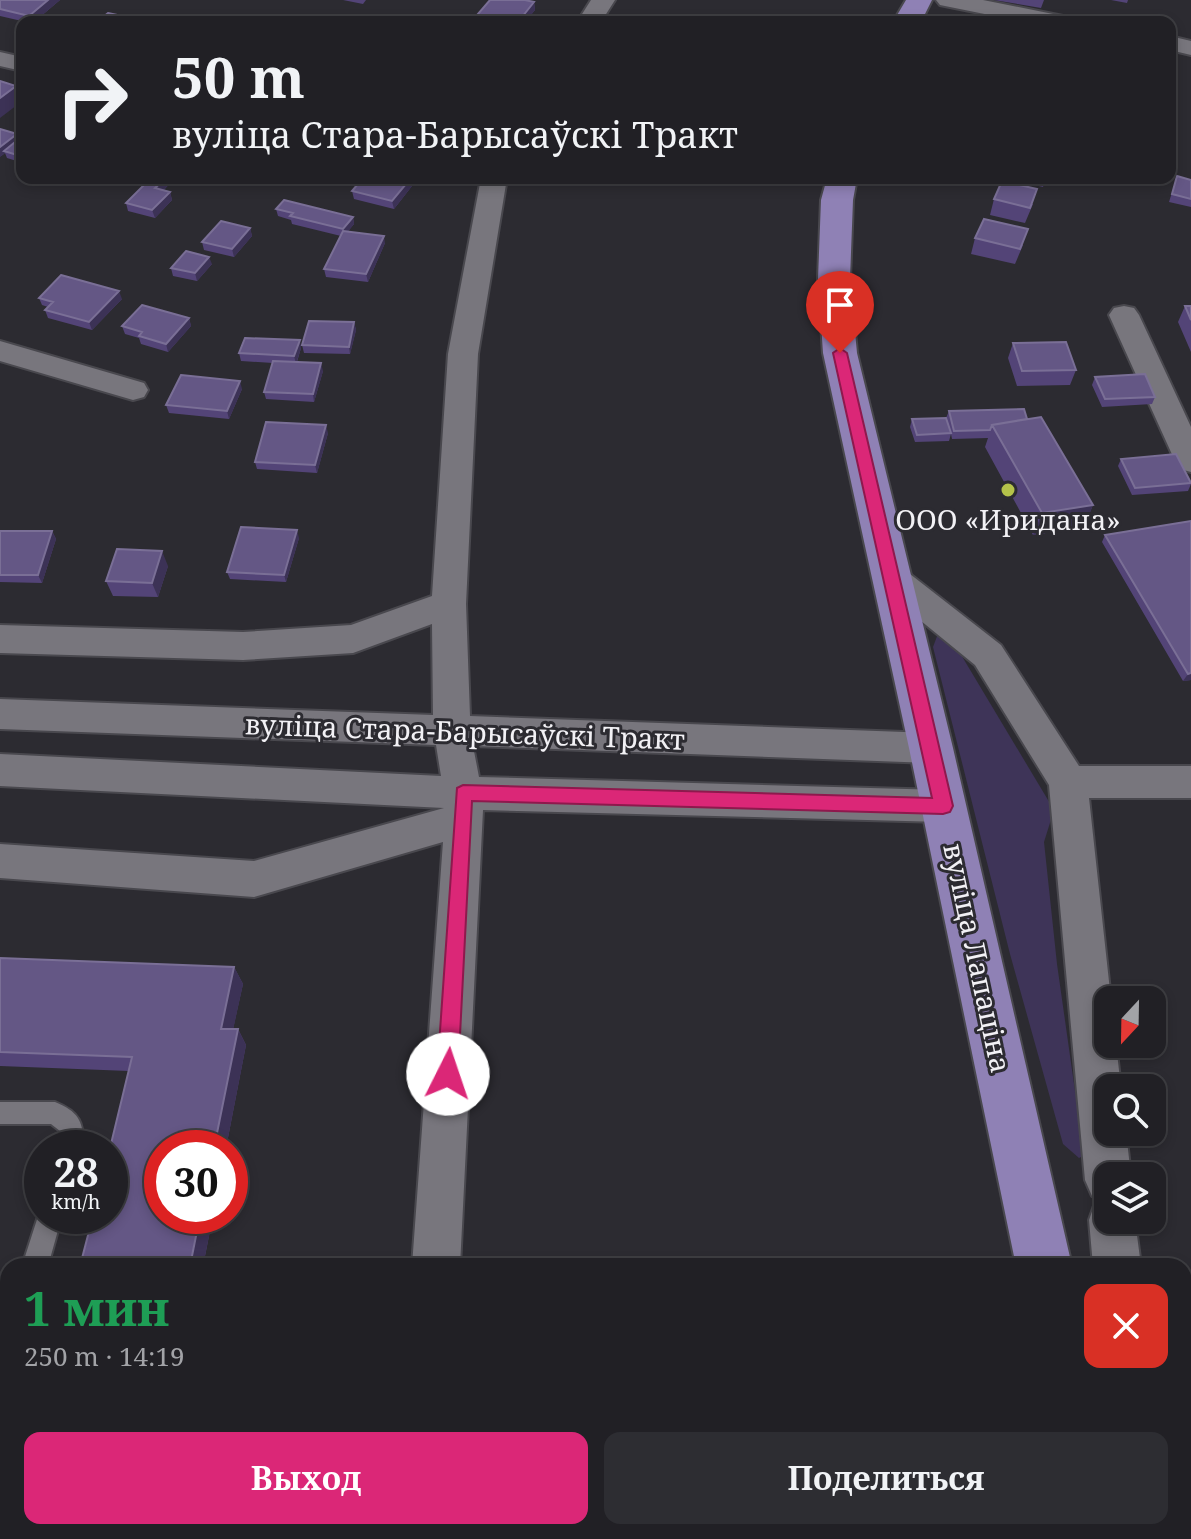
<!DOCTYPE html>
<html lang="ru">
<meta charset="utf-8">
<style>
:root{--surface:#212025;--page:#2d2d32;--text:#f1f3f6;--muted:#a2a3a7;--line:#3e3e42;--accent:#db2777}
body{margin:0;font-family:"Noto Serif",serif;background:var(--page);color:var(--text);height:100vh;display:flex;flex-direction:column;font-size:30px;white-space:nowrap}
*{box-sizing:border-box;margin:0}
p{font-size:26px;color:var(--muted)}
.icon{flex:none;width:44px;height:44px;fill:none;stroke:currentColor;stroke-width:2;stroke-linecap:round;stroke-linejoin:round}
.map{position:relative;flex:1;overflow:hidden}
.sheet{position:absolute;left:0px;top:1258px;width:1192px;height:282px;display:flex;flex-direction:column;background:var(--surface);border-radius:24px 24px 0 0;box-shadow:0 4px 12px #0003,0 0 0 2px var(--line)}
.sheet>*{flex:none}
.guide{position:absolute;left:16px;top:16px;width:1160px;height:168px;border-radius:16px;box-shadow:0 4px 12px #0003,0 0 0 2px var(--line);background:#212025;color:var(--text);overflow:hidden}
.needle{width:52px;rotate:202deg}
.buttons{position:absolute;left:1094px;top:986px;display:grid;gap:16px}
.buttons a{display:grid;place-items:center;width:72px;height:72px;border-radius:16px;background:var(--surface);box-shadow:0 4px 12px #0003,0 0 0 2px var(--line);font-size:40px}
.speed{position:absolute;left:24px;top:1130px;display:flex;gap:16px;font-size:40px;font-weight:700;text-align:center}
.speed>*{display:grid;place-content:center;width:104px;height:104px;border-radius:50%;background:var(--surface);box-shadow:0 4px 12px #0003,0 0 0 2px var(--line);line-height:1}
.speed small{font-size:20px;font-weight:400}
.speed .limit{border:12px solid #d22;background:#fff;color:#111}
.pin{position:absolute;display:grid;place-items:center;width:68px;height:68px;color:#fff;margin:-82px -34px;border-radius:50% 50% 50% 0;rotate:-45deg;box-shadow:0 0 8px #0007}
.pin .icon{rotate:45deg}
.me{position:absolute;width:88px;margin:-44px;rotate:4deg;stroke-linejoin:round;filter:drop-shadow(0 0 6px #0008)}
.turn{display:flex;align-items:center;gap:28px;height:168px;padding:0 24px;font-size:36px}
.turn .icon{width:104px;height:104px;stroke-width:2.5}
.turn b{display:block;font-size:56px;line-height:68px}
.round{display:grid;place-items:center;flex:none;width:84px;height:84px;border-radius:16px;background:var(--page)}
.head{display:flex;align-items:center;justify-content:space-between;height:136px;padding:0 24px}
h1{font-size:48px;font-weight:700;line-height:60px;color:#1e9e55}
.cta{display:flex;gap:16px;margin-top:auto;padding:16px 24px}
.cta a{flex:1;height:92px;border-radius:16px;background:var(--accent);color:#fff;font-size:32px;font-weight:700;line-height:92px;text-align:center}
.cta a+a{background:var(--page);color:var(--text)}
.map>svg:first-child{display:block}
.green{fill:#3e3458}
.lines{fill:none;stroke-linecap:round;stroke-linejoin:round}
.service-casing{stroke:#49484e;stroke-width:4}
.minor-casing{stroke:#49484e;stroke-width:4}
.primary-casing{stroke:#49484e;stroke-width:4}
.service{fill:#78767d;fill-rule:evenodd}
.minor{fill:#78767d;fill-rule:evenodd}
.primary{fill:#8f81b5;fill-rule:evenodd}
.wall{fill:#534477}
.shaded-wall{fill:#3c3256}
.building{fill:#645785;stroke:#7a6f96;stroke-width:2}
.route{fill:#db2777;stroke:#8e194d;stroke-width:2}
.poi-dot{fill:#b4c24a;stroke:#2c2b31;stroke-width:3}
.labels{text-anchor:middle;stroke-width:6;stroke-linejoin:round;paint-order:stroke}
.poi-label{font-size:28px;fill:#f2f1f5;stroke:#2c2b31}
.street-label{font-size:28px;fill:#f2f1f5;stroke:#2c2b31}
</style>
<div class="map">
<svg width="1191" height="1539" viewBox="0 0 1191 1539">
<rect width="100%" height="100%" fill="#2c2b31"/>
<path class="green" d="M939,631l15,12 100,167 -10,32 13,122 18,127 16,29 2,31 -14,7 -16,-14 -53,-190 -77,-307z"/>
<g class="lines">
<g class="service-casing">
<path id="service" d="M0,1102h55c25,10 29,21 28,46h-24l1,-17 -9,-7h-51z
M41,1207l1,9h20l-14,50h-26z
M8,1342v49l-8,3v-49z"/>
</g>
<g class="minor-casing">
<path id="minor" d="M591,0h24l-14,22h-24z
M936,0h47l85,17 4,5h-48l-84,-17z
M1170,36l21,5v14l-21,-5z
M0,52l22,5v14l-22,-5z
M481,178h26l-29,176 -12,250 4,112 461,17 13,4 6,11 -6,11 -13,4 -458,-17 6,31 464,13 14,4 5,12 -5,12 -14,4 -460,-12 -23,456h-48l31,-424 -189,55 -254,-19v-34l254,17 190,-53 -444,-22v-32l441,22 -5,-31 -436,-16v-30l433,16 -1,-91 -79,29 -110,7 -243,-7v-28l243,7 108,-7 81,-29 16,-242z
M1124,306l10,2 5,7 52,112v45l-11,-3 -5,-8 -66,-146 5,-7z
M0,341l144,42 4,7 -4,7 -11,3 -133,-39z
M889,563l12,4 100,78 78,121h112v32h-102l22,202h-3v44h8l5,44h-13v44h18l5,44h-23v44h27l6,46h-48l-4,-46 6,-17 7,-2 -10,-5 -7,-16 -36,-395 -74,-120 -98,-80 -5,-9 5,-9z
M393,1532h52v7h-52z"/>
</g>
<g class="primary-casing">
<path id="primary" d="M906,0h26l-11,22h-28z
M827,178h30l-4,22 -3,79 7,74 96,395 119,518h-56l-107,-518 -86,-395 -5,-74 3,-79z
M1075,1532h62l1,7h-62z"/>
</g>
<use href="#service" class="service"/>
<use href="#minor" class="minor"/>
<use href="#primary" class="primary"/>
</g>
<path class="wall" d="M0,0h60l-26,22h-8l-26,-6z
M343,0h23l-3,4z
M994,0h50l-3,8z
M1111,0h17l-1,3z
M534,2l1,8 -10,12h-47l-1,-7z
M17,134l2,5 1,23 -13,-4 -2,-5 -5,4z
M1177,176l14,4v27l-22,-5z
M151,178h20l1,3 -9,10 7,1 2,8 -17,18 -27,-7 -2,-8z
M1005,178h41l-3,9z
M412,186l-18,23 -40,-10 -2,-8z
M994,199l39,5 -8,19 -35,-8z
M276,209l77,8 1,7 -6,7 37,12 -17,39 -42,-5 -2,-8 17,-33 -49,-12 -1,-4 -13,-4z
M250,228l2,8 -18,21 -30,-7 -2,-8z
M975,238l48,7 -8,19 -44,-10z
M212,264l-15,17 -24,-5 -2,-8z
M39,298l83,1 -30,31 -44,-12 -3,-8 3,-3 -6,-2z
M1185,306h6v46l-13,-30z
M189,318l2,8 -23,26 -27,-8 -2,-6 -14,-4 -3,-8z
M354,322l2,8 -6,24 -46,-1 -2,-8z
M1013,343l63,27 -6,15 -53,1 -9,-28z
M301,348l-4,14 26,9 -9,31 -48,-3 -2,-7 9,-29 -32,-2 -2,-8z
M1095,377l60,20 -3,7 -50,3 -10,-22z
M242,389l-13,30 -60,-6 -3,-8z
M949,411l78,8 66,86 -9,22 -51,8 -48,-88 3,-9 -36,1 -1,-5 -2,7 -34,1 -5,-15 2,-8 34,-1z
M328,433l-11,40 -60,-4 -2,-7z
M1121,459l70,23v2l-3,7 -56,4 -14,-29z
M0,531h52l4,8 -14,44 -42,-1z
M1105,535l86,145 -8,1 -81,-139z
M299,538l-13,44 -56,-3 -3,-7z
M168,566l-10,31 -45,-1 -7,-15z
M0,958l234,9 9,17 -10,45h5l8,16 -20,103h-64v68h51l-10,50h-123l13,-50h17v-68l19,-77 -129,-5z"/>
<path class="shaded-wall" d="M48,0h12l-26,22h-3l-2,-6z
M534,2l1,8 -10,12h-7z
M16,86l5,16 -21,16v-20z
M17,134l3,8 -16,9 1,2 -5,4v-10z
M22,151v10l-2,1 -3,-7z
M166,178h5l1,3 -14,15 -3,-8z
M411,178l1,8 -18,23 -2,-8z
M170,192l2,8 -17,18 -3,-8z
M353,217l1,7 -10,13 -1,-8z
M250,228l2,8 -18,21 -2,-8z
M384,236l1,7 -17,39 -2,-8z
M209,257l3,7 -15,17 -2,-8z
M119,291l3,8 -30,31 -3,-8z
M189,318l2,8 -23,26 -2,-8z
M354,322l2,8 -6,24 -1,-7z
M300,340l1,8 -5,16 -2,-8z
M321,363l2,8 -9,31 -1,-8z
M240,381l2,8 -13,30 -2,-8z
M326,425l2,8 -11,40 -2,-8z
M1093,505l-9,22 -51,8 9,-22z
M297,530l2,8 -13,44 -2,-7z
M52,531l4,8 -14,44 -4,-8z
M162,551l6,15 -10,31 -6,-14z
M1191,673v7l-8,1 5,-7z
M234,967l9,17 -13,60 -9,-15z
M238,1029l8,16 -20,103h-12z
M200,1216h13l-10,50h-13z
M135,1532h15l-1,7h-15z"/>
<path class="building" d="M0,0h48l-19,16 -29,-7z
M490,0h35l9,2 -16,20h-7l-34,-7z
M108,13l28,6 -4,3h-35z
M0,81l16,5 -16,12z
M0,129l17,5 -17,13z
M20,138h2v13l-5,4 -13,-4z
M1177,176l14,4v19l-19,-5z
M151,178h15l-11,10 15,4 -18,18 -26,-7z
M363,178h48l-19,23 -40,-10z
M1002,181l35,8 -7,19 -36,-9z
M284,200l69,17 -10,12 -53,-13 3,-3 -17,-4z
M984,219l44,10 -8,20 -45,-11z
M221,221l29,7 -18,21 -30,-7z
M343,231l41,5 -18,38 -42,-5z
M186,251l23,6 -14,16 -24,-5z
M61,275l58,16 -30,31 -44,-12 8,-8 -14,-4z
M142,305l47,13 -23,26 -27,-8 3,-4 -20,-6z
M1185,306h6v14z
M309,321l45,1 -5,25 -47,-2z
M245,338l55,2 -6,16 -55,-3z
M1066,342l10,28 -54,1 -9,-28z
M273,361l48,2 -8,31 -49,-2z
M1145,374l10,23 -50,2 -10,-22z
M181,375l59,6 -13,30 -61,-6z
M1024,409l3,10 -35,6 -2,5 -36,1 -5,-20z
M1041,417l52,88 -51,8 -50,-88z
M946,418l5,15 -34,2 -5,-16z
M266,422l60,3 -11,40 -60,-3z
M1176,454l15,29 -56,5 -14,-29z
M1191,521v152l-3,1 -83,-139z
M241,527l56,3 -13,45 -57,-3z
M0,531h52l-14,44h-38z
M117,549l45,2 -10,32 -46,-2z
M0,958l234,9 -13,62h17l-24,119h-52v68h38l-10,50h-110l13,-50h17v-68l22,-91 -132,-5z
M15,1532h120l-1,7h-121z"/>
<path class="route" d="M840,348l7,5 106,453 -3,6 -7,2 -471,-13 -14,273 -3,8 -7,2 -8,-2 -3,-8 20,-286 6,-3 469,13 -99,-445z"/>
<circle class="poi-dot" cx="1008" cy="490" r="8"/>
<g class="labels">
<g class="poi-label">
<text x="1008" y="530">ООО «Иридана»</text>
</g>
<g class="street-label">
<text transform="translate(465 732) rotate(2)" y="10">вуліца Стара-Барысаўскі Тракт</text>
<text transform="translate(977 958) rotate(78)" y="10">вуліца Лапаціна</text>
</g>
</g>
</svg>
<div class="buttons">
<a><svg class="needle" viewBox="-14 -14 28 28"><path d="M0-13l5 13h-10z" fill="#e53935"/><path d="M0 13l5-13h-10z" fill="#a2a3a7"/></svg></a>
<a><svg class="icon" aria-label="search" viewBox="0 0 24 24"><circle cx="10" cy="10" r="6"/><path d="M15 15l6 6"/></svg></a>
<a><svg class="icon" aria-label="layers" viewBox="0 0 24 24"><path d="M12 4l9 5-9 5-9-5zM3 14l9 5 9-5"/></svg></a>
</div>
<div class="speed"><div>28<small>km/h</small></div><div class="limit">30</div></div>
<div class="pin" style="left:840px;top:353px;background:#d93025"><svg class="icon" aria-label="arrive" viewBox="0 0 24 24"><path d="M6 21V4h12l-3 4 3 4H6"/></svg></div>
<svg class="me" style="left:448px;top:1074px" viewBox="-20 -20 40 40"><circle r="19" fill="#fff"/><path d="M0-13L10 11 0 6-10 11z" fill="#db2777"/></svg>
<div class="guide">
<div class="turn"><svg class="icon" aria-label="right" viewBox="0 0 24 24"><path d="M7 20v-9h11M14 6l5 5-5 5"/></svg><div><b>50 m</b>вуліца Стара-Барысаўскі Тракт</div></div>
</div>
<section class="sheet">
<div class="head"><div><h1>1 мин</h1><p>250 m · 14:19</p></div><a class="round" style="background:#d93025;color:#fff"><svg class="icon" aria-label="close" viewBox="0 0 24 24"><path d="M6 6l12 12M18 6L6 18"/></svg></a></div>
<div class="cta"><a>Выход</a><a>Поделиться</a></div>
</section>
</div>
